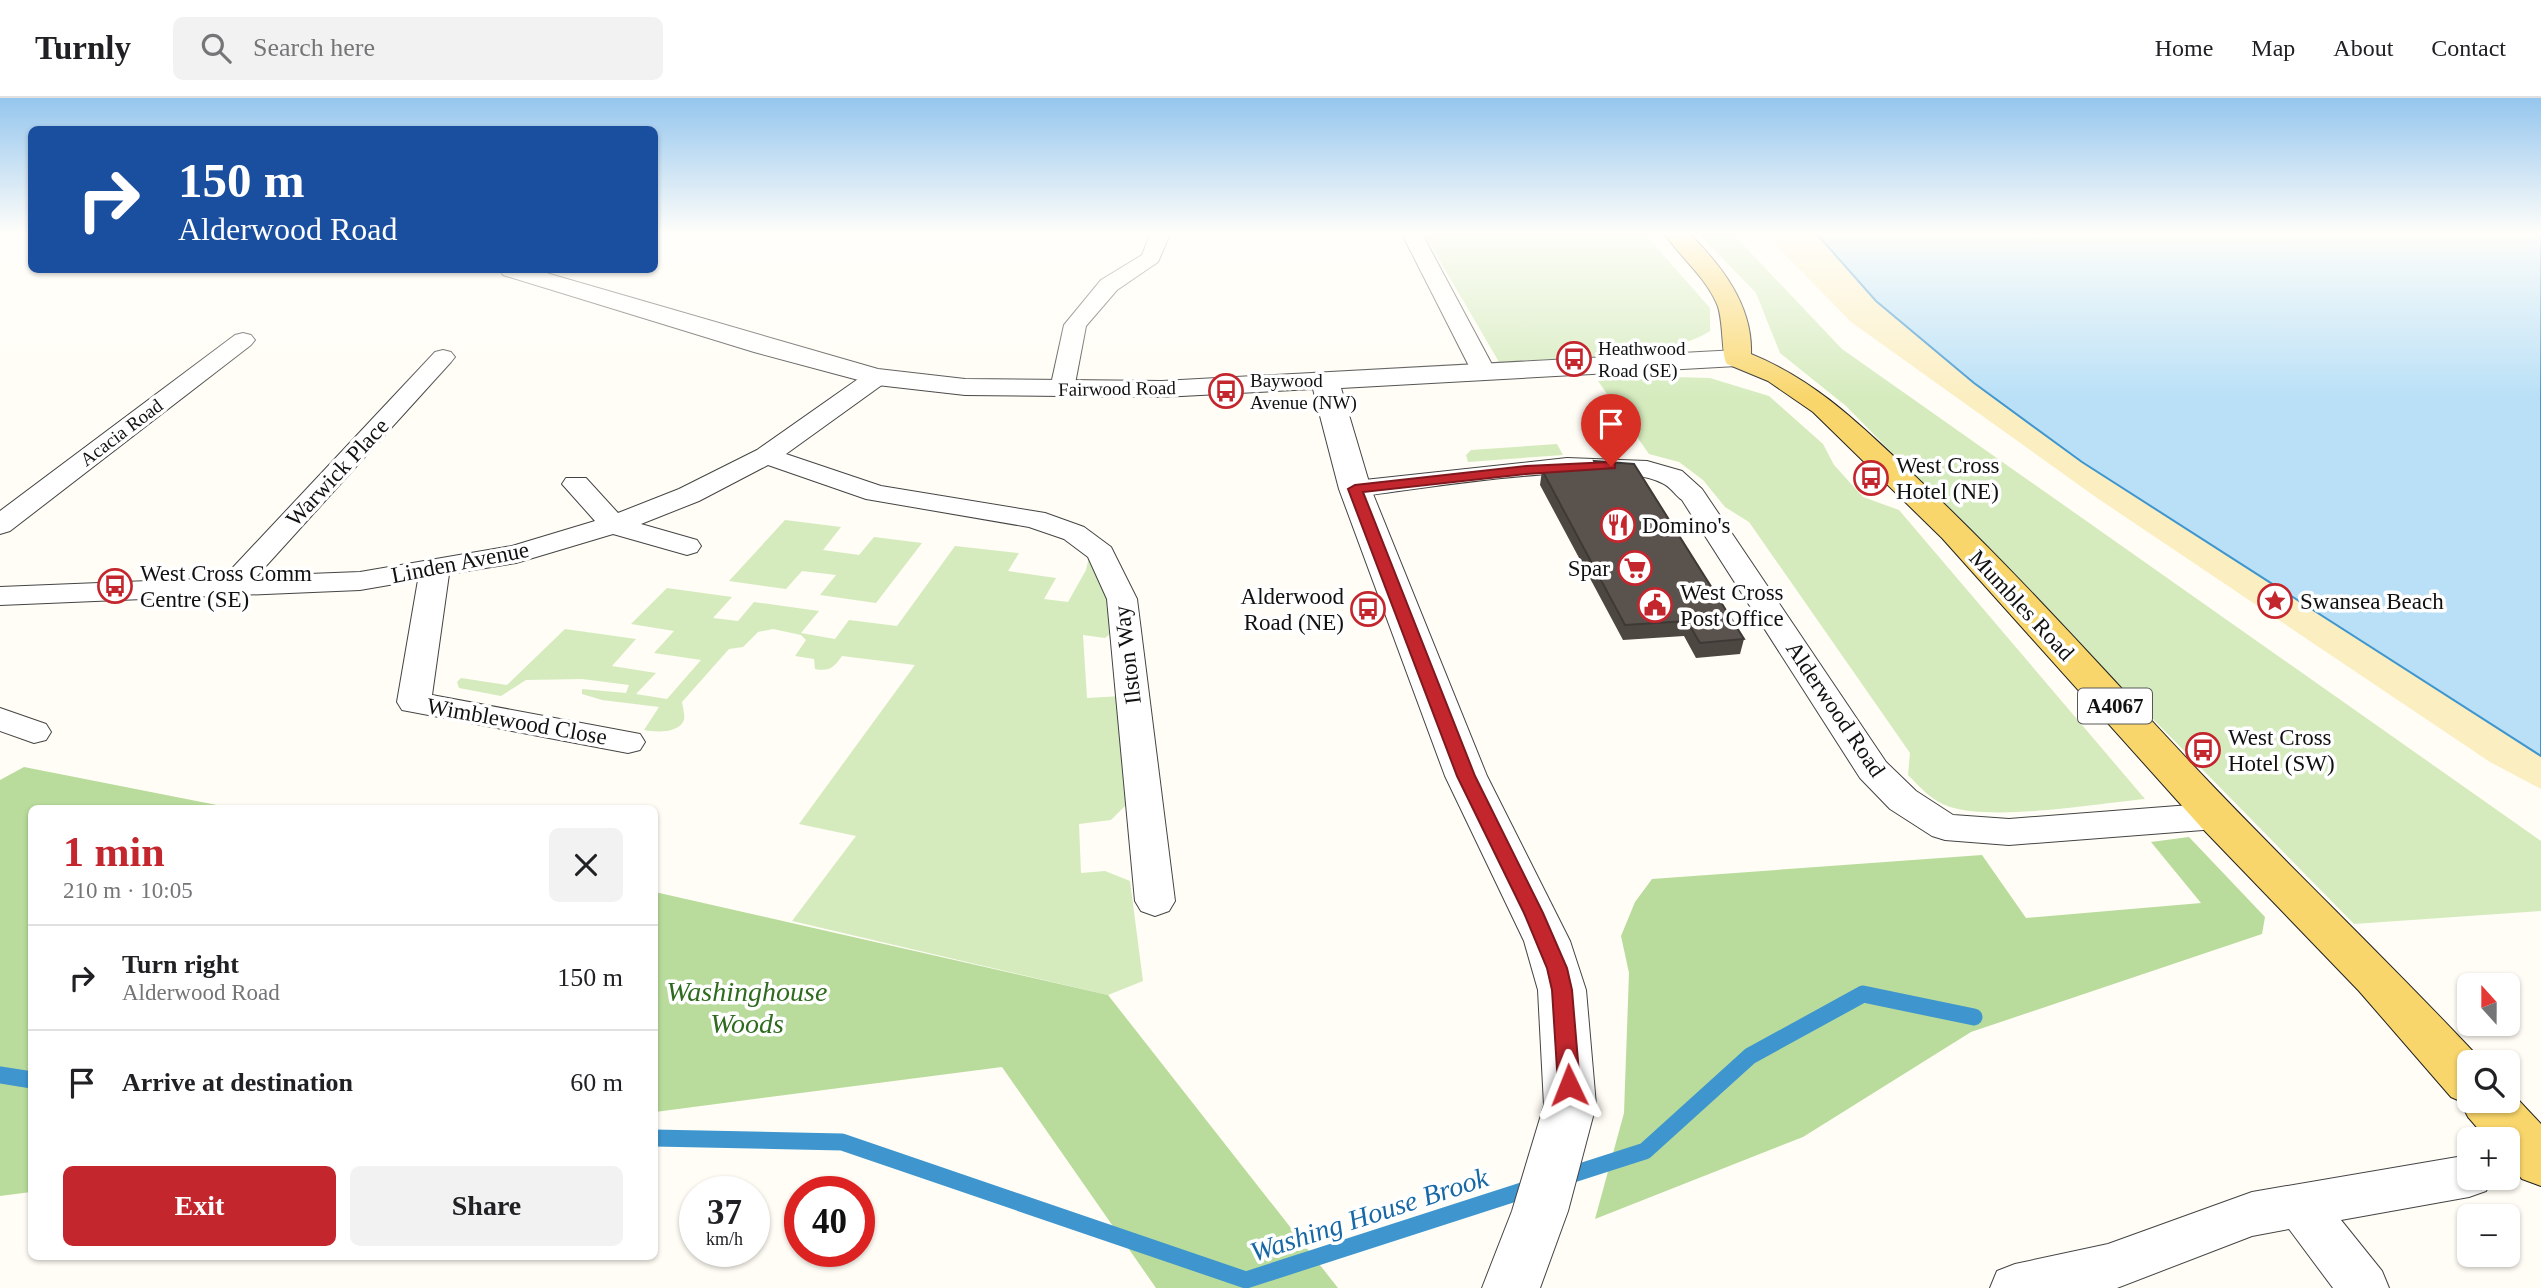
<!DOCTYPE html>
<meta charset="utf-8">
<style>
:root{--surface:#fff;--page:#f2f2f2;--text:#202124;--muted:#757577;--line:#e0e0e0;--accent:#c4262e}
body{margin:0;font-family:Georgia,serif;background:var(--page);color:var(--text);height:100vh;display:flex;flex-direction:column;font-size:26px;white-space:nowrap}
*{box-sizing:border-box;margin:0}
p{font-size:23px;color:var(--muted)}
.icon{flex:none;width:38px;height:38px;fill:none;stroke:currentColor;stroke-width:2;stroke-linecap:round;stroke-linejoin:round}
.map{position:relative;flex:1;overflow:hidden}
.side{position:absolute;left:28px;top:707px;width:630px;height:455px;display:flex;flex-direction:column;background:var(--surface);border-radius:10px;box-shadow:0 2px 5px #0004}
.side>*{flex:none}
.hud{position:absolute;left:28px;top:28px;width:630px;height:147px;border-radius:10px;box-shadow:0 2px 5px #0004;background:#1a4fa0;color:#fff;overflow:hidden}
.needle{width:46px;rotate:339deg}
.buttons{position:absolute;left:2457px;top:875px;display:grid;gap:14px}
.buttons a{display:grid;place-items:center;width:63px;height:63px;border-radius:10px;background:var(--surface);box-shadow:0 2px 5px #0004;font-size:35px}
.speed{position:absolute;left:679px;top:1078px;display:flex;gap:14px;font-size:35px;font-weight:700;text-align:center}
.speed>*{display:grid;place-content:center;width:91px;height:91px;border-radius:50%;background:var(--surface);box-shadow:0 2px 5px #0004;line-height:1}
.speed small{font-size:18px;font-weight:400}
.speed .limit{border:10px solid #d22;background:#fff;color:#111}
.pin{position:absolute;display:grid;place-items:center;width:60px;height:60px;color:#fff;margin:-72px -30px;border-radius:50% 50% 50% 0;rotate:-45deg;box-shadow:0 0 7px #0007}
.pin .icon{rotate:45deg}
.me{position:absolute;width:77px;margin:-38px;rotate:358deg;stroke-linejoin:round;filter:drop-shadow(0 0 5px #0008)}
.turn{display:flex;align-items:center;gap:24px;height:147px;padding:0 35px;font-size:32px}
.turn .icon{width:91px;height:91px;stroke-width:2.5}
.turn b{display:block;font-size:49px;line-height:60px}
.round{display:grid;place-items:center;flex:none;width:74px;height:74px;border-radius:10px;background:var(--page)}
.summary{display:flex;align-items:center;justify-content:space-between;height:119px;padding:0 35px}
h1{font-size:42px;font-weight:600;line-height:52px;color:var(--accent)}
.button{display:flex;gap:14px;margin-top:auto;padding:14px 35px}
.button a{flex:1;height:80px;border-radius:10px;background:var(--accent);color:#fff;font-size:28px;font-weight:600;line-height:80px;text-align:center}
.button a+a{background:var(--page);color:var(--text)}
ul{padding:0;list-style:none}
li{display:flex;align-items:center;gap:21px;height:105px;padding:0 35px;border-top:2px solid var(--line)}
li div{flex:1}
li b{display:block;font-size:26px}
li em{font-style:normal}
header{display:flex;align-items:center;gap:42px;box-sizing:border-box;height:98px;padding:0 35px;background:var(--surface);border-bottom:2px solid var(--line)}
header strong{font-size:33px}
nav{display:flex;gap:38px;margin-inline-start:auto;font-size:24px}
.search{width:490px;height:63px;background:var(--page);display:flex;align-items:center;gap:18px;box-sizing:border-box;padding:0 24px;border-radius:10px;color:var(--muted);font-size:26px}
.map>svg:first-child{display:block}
.green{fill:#d5ebbd}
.forest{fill:#b9dc9c}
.sand{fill:#fbeec1}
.water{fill:#b9e0f7;stroke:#3f96cf;stroke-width:2}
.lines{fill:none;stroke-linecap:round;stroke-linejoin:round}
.stream{stroke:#3f96cf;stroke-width:17}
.minor-casing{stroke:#444;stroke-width:2}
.tertiary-casing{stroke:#444;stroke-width:2}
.primary-casing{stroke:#222;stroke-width:2}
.minor{fill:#fff;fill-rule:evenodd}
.tertiary{fill:#fff;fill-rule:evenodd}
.primary{fill:#f9d66b;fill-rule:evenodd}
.wall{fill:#4d4742}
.building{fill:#5a524d;stroke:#3f3936;stroke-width:2}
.route{fill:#c4262e;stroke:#7f191e;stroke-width:2}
.labels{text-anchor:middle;stroke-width:7;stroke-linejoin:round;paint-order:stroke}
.far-poi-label{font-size:19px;fill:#111;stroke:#fff;text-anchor:start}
.far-street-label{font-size:19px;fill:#111;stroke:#fff}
.shield{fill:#fff;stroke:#585858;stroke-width:2}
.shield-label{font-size:21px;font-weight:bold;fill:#111}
.poi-label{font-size:23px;fill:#111;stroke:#fff;text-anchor:start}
.street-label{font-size:23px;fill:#111;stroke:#fff}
.near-park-label{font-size:28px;font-style:italic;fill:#2f6b1f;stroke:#fff}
.near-water-label{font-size:28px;font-style:italic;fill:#1768a6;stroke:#fff}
</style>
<header>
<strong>Turnly</strong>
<div class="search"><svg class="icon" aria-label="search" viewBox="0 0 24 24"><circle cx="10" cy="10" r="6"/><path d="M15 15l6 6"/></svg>Search here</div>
<nav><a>Home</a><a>Map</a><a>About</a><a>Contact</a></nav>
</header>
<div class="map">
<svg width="2541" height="1190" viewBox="0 0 2541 1190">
<rect width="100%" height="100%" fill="#fffdf5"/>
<path class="green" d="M1423,134h220l67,76v23c-44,29 -156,27 -211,31z
M1697,134h34l111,117 699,492v70l-187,13 -508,-518 -66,-53 -24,-60z
M1635,278l75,2 59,18 54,48 11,21 29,32 36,13 246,289c-51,5 -149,22 -195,8 -18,-6 -29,-19 -42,-32l2,-22 -161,-231 -24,-15 -22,-27 -24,-18 -30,-8 -51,-73z
M1557,346l6,11 -95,7 -2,-7 5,-5z
M785,422l56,7 -18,23 36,5 15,-18 48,6 -46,60 -56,-8 16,-20 -34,-4 -16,18 -57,-8z
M955,448l64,7 -11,18 48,7 -12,21 24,3 18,-32 4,-17 13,17 13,59 -11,9 -22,-3 4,63 34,-2 9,105 -19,19 -32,4 2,49 24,-2 25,10 13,100 -35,14 -316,-74 64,-85 -57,-12 116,-159 -73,-9c-8,11 -12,16 -27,13l-1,-10 -19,-3 11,-16 -5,-5 -28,-6 -15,3 -15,15 -14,2 -47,53c1,5 3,14 2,18 -5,14 -30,12 -40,10l15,-23 -57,-7 -20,-6v-5l44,4 3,-8 -47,-6 -56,1 -25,16 -42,-8 -2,-6 4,-4 46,7 58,-56 71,10 -24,27 44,7 -20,21 31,5 34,-39 -47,-7 20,-22 -43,-7 36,-36 65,9 -19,21 25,3 16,-19 65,9 -18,22 34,6 14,-19 48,6z"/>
<path class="forest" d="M24,669l208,41h-200l-1,384 -31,4v-416z
M2189,739l76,80 -3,17 -291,98 -168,105 -208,82 29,-106 5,-140 -8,-37 14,-34 17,-23 330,-24 44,63 175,-15 -50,-61z
M655,794l453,103 230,293h-182l-154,-221 -347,45z"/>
<path class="sand" d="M1763,134h52l61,69 98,82 108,79 459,294v33l-51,-27 -390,-262 -249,-178z"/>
<path class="water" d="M1815,134h726v524l-459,-294 -108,-79 -98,-82z"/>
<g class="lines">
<path class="stream" d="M0,977l32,5
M654,1040l188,4 404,138 288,-93
M1564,1079l81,-26 105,-95 113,-62 111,23"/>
<g class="minor-casing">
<path id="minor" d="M1151,134h20l-13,30 -41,28 -31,36 -12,63 -3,5h-18l-3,-5 14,-64 37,-45 41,-25z
M1401,134h20l75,140 -4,5h-16l-4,-5z
M243,235l8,2 4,5 -4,5 -241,186 -10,3v-23l235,-176z
M443,252l8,2 4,5 -4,5 -194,214 103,-4 152,-26 83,-25 -33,-37 4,-6h20l32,35 61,-24 78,-39 111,-78h18l3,5 -3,5 -100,72 95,32 164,27 39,14 27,20 26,52 38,302 -6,10 -14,5 -14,-5 -6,-10 -28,-302 -19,-42 -24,-18 -35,-12 -163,-28 -98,-34 -69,36 -58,23 56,16 4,6 -4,6 -10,3 -74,-21 -97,29 -67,11 -17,121 208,39 5,8 -5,8 -12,3 -226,-43 -5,-8 21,-122 -58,10 -360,15v-18l223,-9 212,-226z
M1567,360l80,3 35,10 20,18 184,273 30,29 37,24 56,4 207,-16 13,4 5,9 -5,9 -13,4 -207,16 -64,-5 -13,-4 -42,-27 -30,-31 -178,-278c-7,-5 -12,-14 -20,-17 -54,-27 -242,6 -307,14l-10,-2 -4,-6 4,-6 10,-2z
M0,610l46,16 5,8 -5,8 -12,3 -34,-12z
M2469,1057v23h23l-6,13 -17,6 -128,23 41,51 7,17h-56l-44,-59 -37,7 -135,52h-127l7,-17 18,-7 93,-20 144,-52z"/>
</g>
<g class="tertiary-casing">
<path id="tertiary" d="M500,172h36l342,99 87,10 197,2 575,-31 10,2 4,6 -4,6 -10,2 -396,22 30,101 116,287 83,165 16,49 10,115 -28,106 -28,77h-58l30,-77 32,-106 -6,-115 -14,-49 -79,-165 -106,-287 -26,-100 -151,8 -197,-2 -88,-10 -123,-33 -251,-77z"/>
</g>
<g class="primary-casing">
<path id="primary" d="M1663,134h25c33,33 65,73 63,122 68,28 111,73 164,122 97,91 185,190 276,287 95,101 197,197 292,299h-14v39h39v-12l33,35v62l-19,-7 -14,-16v-24h-21l-19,-22 -8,-16 -9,-4 -92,-106 -158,-164 -259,-289 -129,-126 -45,-31 -41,-17c-6,-9 -3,-43 -10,-60 -13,-29 -37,-47 -54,-72z"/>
</g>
<use href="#minor" class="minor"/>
<use href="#tertiary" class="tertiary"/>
<use href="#primary" class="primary"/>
</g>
<path class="wall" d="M1594,363l150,178 -4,15 -44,4 -12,-22 -61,4 -83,-155 2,-15 51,-3z"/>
<path class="building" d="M1594,363l40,3 110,175 -44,4 -13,-22 -62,4 -83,-155 55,-3z"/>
<linearGradient id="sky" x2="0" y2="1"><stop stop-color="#95c6ee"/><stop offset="0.45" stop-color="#fffefa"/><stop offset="1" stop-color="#fffefa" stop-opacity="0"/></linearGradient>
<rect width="2541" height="301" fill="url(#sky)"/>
<path class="route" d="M1611,364l4,1v5l-89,6 -163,18 112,284 68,137 24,55 5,22 8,95 -4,7 -7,2 -8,-2 -3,-7 -6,-95 -5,-22 -23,-55 -67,-137 -109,-287 7,-4 171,-19z"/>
<defs>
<g id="bus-ring" transform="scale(1.75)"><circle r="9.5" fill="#fff" stroke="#c4262e" stroke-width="1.5"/><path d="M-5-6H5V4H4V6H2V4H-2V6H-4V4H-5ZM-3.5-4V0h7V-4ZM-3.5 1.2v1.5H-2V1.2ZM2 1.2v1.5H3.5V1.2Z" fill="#c4262e"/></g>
<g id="restaurant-ring" transform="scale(1.75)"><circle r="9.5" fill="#fff" stroke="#c4262e" stroke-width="1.5"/><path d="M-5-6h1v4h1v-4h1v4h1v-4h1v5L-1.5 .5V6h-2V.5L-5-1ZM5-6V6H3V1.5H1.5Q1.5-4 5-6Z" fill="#c4262e"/></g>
<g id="supermarket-ring" transform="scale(1.75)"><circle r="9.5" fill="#fff" stroke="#c4262e" stroke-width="1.5"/><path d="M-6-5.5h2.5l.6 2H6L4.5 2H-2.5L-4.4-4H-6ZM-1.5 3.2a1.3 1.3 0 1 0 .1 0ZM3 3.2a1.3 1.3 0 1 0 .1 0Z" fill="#c4262e"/></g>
<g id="sight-ring" transform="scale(1.75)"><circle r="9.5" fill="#fff" stroke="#c4262e" stroke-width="1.5"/><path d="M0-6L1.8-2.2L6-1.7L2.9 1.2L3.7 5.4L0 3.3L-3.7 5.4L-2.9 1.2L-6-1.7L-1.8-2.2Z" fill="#c4262e"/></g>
<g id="civic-ring" transform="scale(1.75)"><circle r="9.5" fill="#fff" stroke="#c4262e" stroke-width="1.5"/><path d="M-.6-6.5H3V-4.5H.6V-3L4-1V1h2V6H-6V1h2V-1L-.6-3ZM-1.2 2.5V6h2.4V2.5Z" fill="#c4262e"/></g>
</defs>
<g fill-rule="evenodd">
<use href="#bus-ring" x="1574" y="261"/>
<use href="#bus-ring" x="1226" y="293"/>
<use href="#bus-ring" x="1871" y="380"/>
<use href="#restaurant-ring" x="1618" y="427"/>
<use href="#supermarket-ring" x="1635" y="470"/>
<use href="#bus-ring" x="115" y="488"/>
<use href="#sight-ring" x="2275" y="503"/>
<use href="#civic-ring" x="1655" y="507"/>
<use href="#bus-ring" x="1368" y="511"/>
<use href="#bus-ring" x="2203" y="652"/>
</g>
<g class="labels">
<g class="far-poi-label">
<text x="1598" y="257">Heathwood<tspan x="1598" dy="22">Road (SE)</tspan></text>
<text x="1250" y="289">Baywood<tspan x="1250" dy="22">Avenue (NW)</tspan></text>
</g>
<g class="far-street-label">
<text transform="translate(1117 290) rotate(-1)" y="7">Fairwood Road</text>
<text transform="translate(121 334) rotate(-37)" y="7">Acacia Road</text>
</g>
<rect class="shield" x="2078" y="590.5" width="74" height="35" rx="5"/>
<g class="shield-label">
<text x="2115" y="615">A4067</text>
</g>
<g class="poi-label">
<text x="1896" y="375">West Cross<tspan x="1896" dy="26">Hotel (NE)</tspan></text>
<text x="1642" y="435">Domino's</text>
<text x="1610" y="478" text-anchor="end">Spar</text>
<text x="140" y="483">West Cross Comm<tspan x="140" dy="26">Centre (SE)</tspan></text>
<text x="1680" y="502">West Cross<tspan x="1680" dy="26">Post Office</tspan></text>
<text x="1344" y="506" text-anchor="end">Alderwood<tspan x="1344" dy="26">Road (NE)</tspan></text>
<text x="2300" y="511">Swansea Beach</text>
<text x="2228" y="647">West Cross<tspan x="2228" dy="26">Hotel (SW)</tspan></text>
</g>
<g class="street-label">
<text transform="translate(337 374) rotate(-47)" y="8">Warwick Place</text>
<text transform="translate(460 464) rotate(-11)" y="8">Linden Avenue</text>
<text transform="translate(2022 507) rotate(47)" y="8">Mumbles Road</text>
<text transform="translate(1127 557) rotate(-97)" y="8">Ilston Way</text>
<text transform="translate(1836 611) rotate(56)" y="8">Alderwood Road</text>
<text transform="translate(517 623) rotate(10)" y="8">Wimblewood Close</text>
</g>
<g class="near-park-label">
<text x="747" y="903">Washinghouse<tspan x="747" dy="32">Woods</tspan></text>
</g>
<g class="near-water-label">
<text transform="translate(1369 1116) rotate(-18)" y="10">Washing House Brook</text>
</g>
</g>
</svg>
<div class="buttons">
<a><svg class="needle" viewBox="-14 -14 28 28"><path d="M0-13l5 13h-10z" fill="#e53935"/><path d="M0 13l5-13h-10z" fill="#757577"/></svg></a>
<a><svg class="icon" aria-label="search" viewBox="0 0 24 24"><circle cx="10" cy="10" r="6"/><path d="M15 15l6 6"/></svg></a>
<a>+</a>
<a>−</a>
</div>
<div class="speed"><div>37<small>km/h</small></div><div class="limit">40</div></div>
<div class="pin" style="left:1611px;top:368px;background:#d93025"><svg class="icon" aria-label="arrive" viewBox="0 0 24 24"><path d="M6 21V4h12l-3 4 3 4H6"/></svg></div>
<svg class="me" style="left:1569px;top:987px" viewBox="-20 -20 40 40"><path d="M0-17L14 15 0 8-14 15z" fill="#c4262e" stroke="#fff" stroke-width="4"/></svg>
<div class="hud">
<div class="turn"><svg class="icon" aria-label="right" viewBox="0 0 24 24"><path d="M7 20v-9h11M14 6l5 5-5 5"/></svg><div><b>150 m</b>Alderwood Road</div></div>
</div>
<section class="side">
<div class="summary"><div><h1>1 min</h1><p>210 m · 10:05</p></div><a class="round"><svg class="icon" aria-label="close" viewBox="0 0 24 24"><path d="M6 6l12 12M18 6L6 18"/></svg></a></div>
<ul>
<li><svg class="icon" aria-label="right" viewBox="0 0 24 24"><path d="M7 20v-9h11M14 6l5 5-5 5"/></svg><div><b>Turn right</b><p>Alderwood Road</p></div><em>150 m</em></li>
<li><svg class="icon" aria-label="arrive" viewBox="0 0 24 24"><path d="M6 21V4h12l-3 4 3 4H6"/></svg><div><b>Arrive at destination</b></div><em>60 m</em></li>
</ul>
<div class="button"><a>Exit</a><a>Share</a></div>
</section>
</div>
